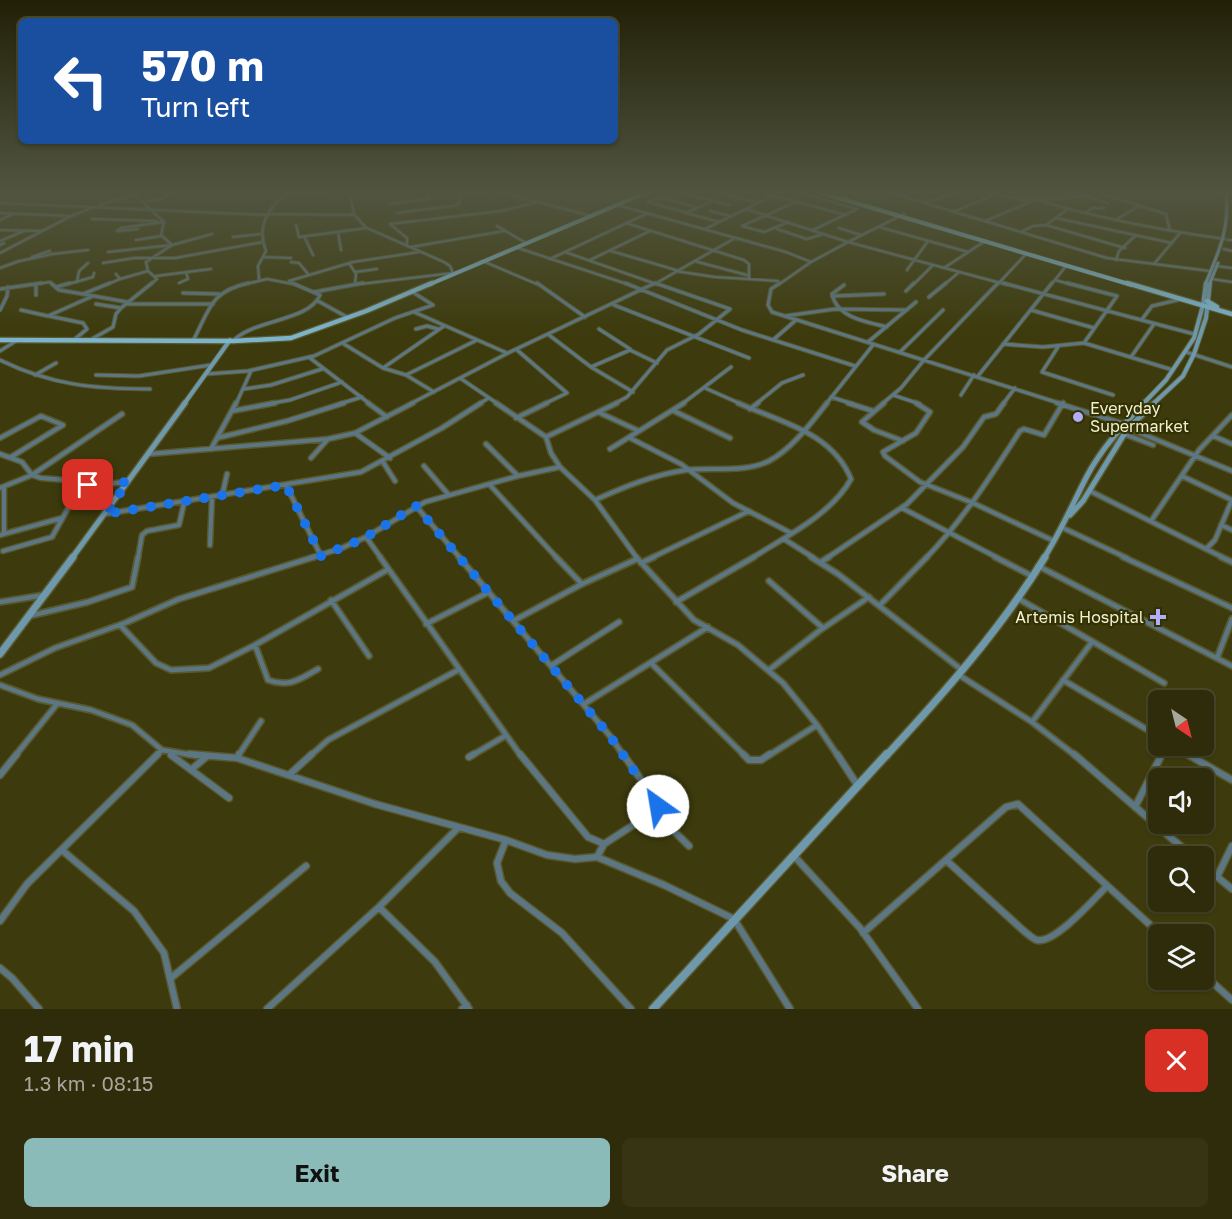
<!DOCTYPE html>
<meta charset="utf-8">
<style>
:root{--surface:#2e2c0a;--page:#363413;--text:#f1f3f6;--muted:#a7a79c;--line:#49482b;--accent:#8bbbb9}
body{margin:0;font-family:"Golos Text",sans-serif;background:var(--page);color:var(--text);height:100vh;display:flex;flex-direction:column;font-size:22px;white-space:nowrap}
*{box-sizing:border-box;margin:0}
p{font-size:20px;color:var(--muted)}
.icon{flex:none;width:33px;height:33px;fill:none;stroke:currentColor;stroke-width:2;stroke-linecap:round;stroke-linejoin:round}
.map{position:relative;height:1009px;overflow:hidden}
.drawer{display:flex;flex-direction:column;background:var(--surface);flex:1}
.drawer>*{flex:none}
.hud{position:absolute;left:18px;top:18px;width:600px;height:126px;border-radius:9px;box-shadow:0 2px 4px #0004,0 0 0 2px var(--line);background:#1a4fa0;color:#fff;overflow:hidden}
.needle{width:39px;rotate:145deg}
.tools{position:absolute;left:1148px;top:690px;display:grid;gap:12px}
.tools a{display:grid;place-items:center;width:66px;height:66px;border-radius:9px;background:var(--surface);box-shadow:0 2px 4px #0004,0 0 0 2px var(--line);font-size:30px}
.pin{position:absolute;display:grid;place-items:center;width:51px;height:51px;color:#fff;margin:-26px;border-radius:12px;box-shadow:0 3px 9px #0006}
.me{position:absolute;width:66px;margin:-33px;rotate:328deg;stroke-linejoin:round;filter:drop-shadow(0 0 4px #0008)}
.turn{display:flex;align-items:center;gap:21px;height:126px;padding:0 24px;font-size:27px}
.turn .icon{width:78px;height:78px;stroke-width:2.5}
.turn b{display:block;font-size:42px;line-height:51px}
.round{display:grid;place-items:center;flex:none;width:63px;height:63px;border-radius:9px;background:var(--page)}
.head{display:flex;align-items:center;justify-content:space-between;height:102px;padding:0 24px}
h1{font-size:36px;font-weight:700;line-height:45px}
.button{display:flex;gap:12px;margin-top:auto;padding:12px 24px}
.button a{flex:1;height:69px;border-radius:9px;background:var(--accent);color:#111;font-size:24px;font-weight:700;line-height:69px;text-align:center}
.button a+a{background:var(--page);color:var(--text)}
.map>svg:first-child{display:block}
.built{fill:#484510}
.green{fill:#694230}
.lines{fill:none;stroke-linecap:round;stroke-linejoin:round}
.street-far4-casing{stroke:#5a582d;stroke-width:4}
.street-far3-casing{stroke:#5a582d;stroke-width:5}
.street-far2-casing{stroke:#5a582d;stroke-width:7}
.street-far1-casing{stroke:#5a582d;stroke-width:8}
.street-casing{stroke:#5a582d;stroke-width:9}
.secondary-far4-casing{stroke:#5a582d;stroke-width:4.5}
.secondary-far3-casing{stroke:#5a582d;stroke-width:6}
.secondary-far2-casing{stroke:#5a582d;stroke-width:8}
.secondary-far1-casing{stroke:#5a582d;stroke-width:10}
.secondary-casing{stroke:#5a582d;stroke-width:11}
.primary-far1-casing{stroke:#5a582d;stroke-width:5}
.primary-casing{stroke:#5a582d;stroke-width:7}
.street-far4{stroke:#5c7783;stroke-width:2}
.street-far3{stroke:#5c7783;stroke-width:3}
.street-far2{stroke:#5c7783;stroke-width:4}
.street-far1{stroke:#5c7783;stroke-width:4.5}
.street{stroke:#5c7783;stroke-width:6}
.secondary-far4{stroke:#6e99ac;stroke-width:3}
.secondary-far3{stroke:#6e99ac;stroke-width:4}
.secondary-far2{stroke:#6e99ac;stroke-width:5}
.secondary-far1{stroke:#6e99ac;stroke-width:7}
.secondary{stroke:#6e99ac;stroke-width:8}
.primary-far1{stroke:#7cb4cb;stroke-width:4}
.primary{stroke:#7cb4cb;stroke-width:4.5}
.route{stroke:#1a73e8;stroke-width:10;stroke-dasharray:0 18}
.poi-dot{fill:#b1adfa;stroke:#333101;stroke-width:2}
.labels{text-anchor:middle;stroke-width:4.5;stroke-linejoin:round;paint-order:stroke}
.poi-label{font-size:16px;fill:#f1f0d2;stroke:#333101;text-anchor:start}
</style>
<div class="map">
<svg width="1232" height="1009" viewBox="0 0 1232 1009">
<rect width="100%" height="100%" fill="#3d3b0d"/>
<path class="built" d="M498,191h108l17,5 -43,18 -85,-22z"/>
<path class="green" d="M1016,191h79c-24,8 -55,11 -79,0z"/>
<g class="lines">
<g class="street-far4-casing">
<path id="street-far4" d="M270,191l17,2
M330,191h8
M349,191l5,23 12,14
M495,191l93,24
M675,191l54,14
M676,191l-28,11 71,20
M711,191l47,12
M757,191l89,24
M794,191l63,18 -44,21
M885,191l222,67 103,13
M982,191l46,10
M1010,191c69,24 143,38 215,48
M1214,191l15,3
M1096,192l70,22 4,17
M288,193h35
M135,195l29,27 -3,13 11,10 -26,17 2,9 9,8 -7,6
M460,196l30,-5
M901,196l10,-5
M1085,196l22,7
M661,197l37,11
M1041,200l44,-4 14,-5
M146,202l15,-3 16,-8
M0,203l269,12
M924,203l36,-12
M389,204l39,-5 2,-8
M614,204l172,48 25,10 -33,23
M99,205l48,-14
M746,209l102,33 56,-28
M1068,209l-22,16 79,23
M710,211l21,5
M953,212l43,-18
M1087,212l5,-4h12
M0,213l70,3
M397,213l61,-8 3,-8 -2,-6
M686,213l26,-12
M270,214l85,1
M1056,218l116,25
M92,219l64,2
M1117,219l22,-13
M0,220l13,-6
M985,221l48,-20
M789,222l-25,10 -22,-6 56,-25
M626,223l118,37 5,4v14
M390,224l111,-13 37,-9
M296,225l3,12 68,-9 77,34 6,4 3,7 -101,12
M391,225l16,13v8
M497,226l29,17
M879,227l89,25
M839,228l22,7
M138,229l-21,2 4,-3 42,-6
M705,229l71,-35
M777,229l30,10 16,-5
M0,230l41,1
M338,232l3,18
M1021,232l12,-6 13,-1
M304,236l9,19
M233,237l27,-3
M136,240l25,-4
M1228,240h4
M0,241l24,-10
M0,245l4,-2
M411,247l93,-16
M518,248l112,37
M1224,249l8,2
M611,251l65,19
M108,252l64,-7 40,-11
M565,252l94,33
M0,253l71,-37 21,-8
M32,257l18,-6
M264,257l27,1
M550,259l96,-45
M590,260l60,-29
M1116,260l3,-9 17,-16
M20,261l32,-7 36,-4
M694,261l53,14
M291,262l8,1 9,11
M485,262l54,23
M811,262l37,-20 160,43
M103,263l31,-5h41l88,-16
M349,263l7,11 -1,10
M1154,264l26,-31
M1216,266l16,2
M0,268l19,-7
M944,268l41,-27
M907,270l21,-29
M675,271l40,6 63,4
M355,272l22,-3
M156,276l55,-7
M120,279l28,-8
M259,279l-1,-13 8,-15c-10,-26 2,-45 25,-60
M1212,279l20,3
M1055,280l18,5
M289,281l64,-19 66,-10
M77,282l2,-11 9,-8
M179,283l9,-4 -2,-7
M31,285l19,-3 3,3
M65,285l28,-8 1,-4
M106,285l14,-6 -4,-5
M242,285l25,-6 31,6
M653,285l82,-47
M913,285l19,-19
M944,285l14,-12
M997,285l29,-31
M1051,285l15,-19"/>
</g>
<g class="street-far3-casing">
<path id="street-far3" d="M51,283l8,7 24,4
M110,283l-27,11 44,8
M537,283l48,34
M625,283l117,47 113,36
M780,283l-9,6 -3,16 4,7 290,92
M1003,283l191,51
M1067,283l50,13 -33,47
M36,284v11
M844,285l-12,9c5,24 35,28 55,33
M56,287l14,-4
M0,289l42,-6
M906,291l8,-8
M314,292l49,-9
M183,293l36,1
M832,296l52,-2
M929,297l17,-14
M318,301l29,16
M126,304h87
M614,305l135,53
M121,308l31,-25
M0,310l7,-14 1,-9
M21,310l27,6 45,-20
M1031,310l63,18
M414,312l93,41
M49,316l34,7 4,6 -12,10
M785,316l50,-7 72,1
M1143,318l9,-12 30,-7
M444,326l-61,42 23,7 71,-35
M416,329l11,-3 11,3
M599,329l31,20
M549,335l42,32 42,25
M92,339l21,-12 3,-13 5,-6 -25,-4
M194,339c16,-31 17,-48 55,-56
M235,339c22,-20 74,-18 85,-44l-28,-12
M773,340l23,-20
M868,342l48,-40
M344,344l39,24
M1003,344l40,3 41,-4 89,27
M1058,347l-16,25 71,23
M517,350l50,43 -23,11
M0,351l16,-10
M900,352l43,-42
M1186,352l46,15
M1131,357l23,-33
M310,358l60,46
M0,360c51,25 94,29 150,29
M591,367l39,-17 27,13
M206,374l42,-3 66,-15 81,-38 38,-13 -22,-14
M35,375l21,-12
M96,375l43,1 72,-11
M406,375l28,17
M978,376l74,-93
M460,378l38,26
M705,388l36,16
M244,389l27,-4 51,-16
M893,395l27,9
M961,395l13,-20
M831,397l22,7
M236,404l15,-33
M267,404l23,-4 52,-18
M339,404l23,-7
M410,404l98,-51 147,-70
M479,404l8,-5
M614,404l13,-7 40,-47 32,-16 31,-25 -75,-26
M682,404l49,-37
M756,404l26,-21 21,-8
M826,404l47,-59
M882,404l19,-16 23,-28 74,-77
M1003,404l12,-16"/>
</g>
<g class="street-far2-casing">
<path id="street-far2" d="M368,403l19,14
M496,403l50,34 5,16 9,14 35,33 42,58
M738,403c42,19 94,29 113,76 -19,35 -66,58 -99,79
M848,403l25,8
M884,403l-22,19 12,8 29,11
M916,403l14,9 -14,21 -33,19 2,4 35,26 53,21 81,38
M1057,403l67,21
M750,409l8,-6
M232,411l43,-8
M674,411l56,27
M600,413l39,18
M516,418l31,-15
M1128,428l104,43
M355,433l35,25
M1124,434l29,11
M1213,436l19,8
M546,437l71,-34
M0,438l41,-22 22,9 -52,32
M217,438l70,-17 57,-18
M630,438l51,26 52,39 58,30
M486,444l32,32
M211,449l25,-46
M610,449l74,-46
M0,454l22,8 10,13 9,3 38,3 9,4 40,-3
M149,454l179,-15 27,-6 58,-30
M311,458l17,-19
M383,462l12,19
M424,466l24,28
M1182,476l50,24 -17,40 -9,9
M489,484l68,74
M286,485l35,71
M4,487v46
M0,488l32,-13 90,-61
M1090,491l134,67
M222,496l5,-22
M595,500c29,-13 60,-26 92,-30 26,-3 58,3 82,-9 23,-12 42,-38 58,-58
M416,506l44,52
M902,508l96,50
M105,514l256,-42 81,-44 39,-25
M1151,521l48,-71 33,-35
M1221,525l11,5
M1063,528l64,30
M0,535l62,-17
M366,537l15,21
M784,539l30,19
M210,545l2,-48
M3,551l49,-14 24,-43 9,-10
M138,558l4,-23 5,-4 32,-6 5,-22
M310,558l32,-10 24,-11 59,-35 93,-26 42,-9
M651,558l98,-47
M827,558l80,-54 56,-57 21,-30 12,-3 8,-11
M926,558c37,-38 65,-82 94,-127l4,-2 20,6 19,-32"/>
</g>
<g class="street-far1-casing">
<path id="street-far1" d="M380,557l141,199
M459,557l151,179 14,20
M556,557l26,27
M636,557l58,63 44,25 45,38 34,42 21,31
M811,557l27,17 124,96
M995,557l37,19
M1123,557l109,51
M1221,557l11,5
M821,562l8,-5
M641,563l13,-6
M1038,566l194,100
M769,581l54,47
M1019,599l145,84
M331,600l38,56
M0,602l44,-7
M676,602l78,-45
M879,606l48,-49
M29,616l59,-14 44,-15 6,-30
M513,621l69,-37 55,-25
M426,624l63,-32
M120,625l36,38 15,7 38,-2 46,-23 132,-75
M255,645l13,35c21,8 32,-1 50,-11
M1217,658l15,-39
M651,663l94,93
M552,665l67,-43
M769,670l50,-39 50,-34
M0,675l55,-27 70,-25 54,-24 135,-42
M959,675l73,47 44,34
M1063,680l95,56
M0,685l38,14 53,11 41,15 30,25 36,6
M584,704l124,-77
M1032,722l60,-80
M1173,746l17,10
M15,756l42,-52
M156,756l6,-6
M238,756l23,-35
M310,756l18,-16 130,-70
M471,756l34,-20
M768,756l49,-31
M1161,756l5,-10"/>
</g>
<g class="street-casing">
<path id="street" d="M189,754l48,4 138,46 131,36 41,15 28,4 22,-2 67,28 70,34 56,90
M520,754l68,83 16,7
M743,754l6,6h12l9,-6
M837,754l21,32
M1074,754l118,102
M1187,754l45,26
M171,755l58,43
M469,757l5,-3
M237,758l2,-4
M192,769l14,-12
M0,775l17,-21
M289,775l23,-21
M658,807l6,14 25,25
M1135,807l27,-53
M506,840l-9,23 4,18 9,12 52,40 69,76
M63,851l71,60 30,42 13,56
M597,857l7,-13 51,-33 3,-7 -35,-50
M795,857l65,71 58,81
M946,860l79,72c3,2 8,7 12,8 18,4 58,-42 70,-54
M1203,865l29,24
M1217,877l15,-31
M379,907l56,55 34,47
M0,921l27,-37 131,-130
M863,933l143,-126 12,-3 142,130
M0,968l12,10 27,31
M1203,974l29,26
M171,978l135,-112
M267,1009l112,-102 79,-79
M462,1009l5,-4"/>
</g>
<g class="secondary-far4-casing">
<path id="secondary-far4" d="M1205,285c14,-34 25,-56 21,-94
M1209,285l9,-22"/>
</g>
<g class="secondary-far3-casing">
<path id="secondary-far3" d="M184,404l46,-64
M1143,404l23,-24 28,-42 9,-33 3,-22
M1153,404l30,-28 11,-22 12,-36 4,-35"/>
</g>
<g class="secondary-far2-casing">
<path id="secondary-far2" d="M1070,515l13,-14 45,-73 27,-25
M72,558l113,-155
M1044,558c17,-27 29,-55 43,-82 14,-27 37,-52 57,-73"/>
</g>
<g class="secondary-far1-casing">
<path id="secondary-far1" d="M0,654l73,-97
M886,756c58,-63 114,-126 159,-199"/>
</g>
<g class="secondary-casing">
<path id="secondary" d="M653,1009l234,-255"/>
</g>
<g class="primary-far1-casing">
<path id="primary-far1" d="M815,191l317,94
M428,285l222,-94"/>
</g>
<g class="primary-casing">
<path id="primary" d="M1127,283l105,31
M1207,301l10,6
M0,340l233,1 58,-3 75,-27 66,-28"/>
</g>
<use href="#street-far4" class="street-far4"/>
<use href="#street-far3" class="street-far3"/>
<use href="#street-far2" class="street-far2"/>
<use href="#street-far1" class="street-far1"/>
<use href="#street" class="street"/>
<use href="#secondary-far4" class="secondary-far4"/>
<use href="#secondary-far3" class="secondary-far3"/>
<use href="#secondary-far2" class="secondary-far2"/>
<use href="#secondary-far1" class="secondary-far1"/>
<use href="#secondary" class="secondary"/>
<use href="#primary-far1" class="primary-far1"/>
<use href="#primary" class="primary"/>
</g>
<linearGradient id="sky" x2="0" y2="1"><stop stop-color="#222007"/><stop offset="0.58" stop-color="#515540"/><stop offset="1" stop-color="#515540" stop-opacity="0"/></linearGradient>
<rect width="1232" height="332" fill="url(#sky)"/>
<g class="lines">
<path class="route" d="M88,485l40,-3 -23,32 181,-29 35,71 42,-17 53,-33 194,230 48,70"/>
</g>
<g class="poi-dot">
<circle cx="1078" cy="417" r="6"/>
<path d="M1155 608h6v6h6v6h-6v6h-6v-6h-6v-6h6z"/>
</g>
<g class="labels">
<g class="poi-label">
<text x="1090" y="414">Everyday<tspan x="1090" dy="18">Supermarket</tspan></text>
<text x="1144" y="623" text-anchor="end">Artemis Hospital</text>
</g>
</g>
</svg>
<div class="tools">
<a><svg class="needle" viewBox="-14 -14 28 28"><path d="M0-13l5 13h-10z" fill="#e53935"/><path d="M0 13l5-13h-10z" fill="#a7a79c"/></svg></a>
<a><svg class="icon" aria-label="sound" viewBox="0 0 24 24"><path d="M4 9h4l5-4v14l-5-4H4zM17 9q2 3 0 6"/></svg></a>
<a><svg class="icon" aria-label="search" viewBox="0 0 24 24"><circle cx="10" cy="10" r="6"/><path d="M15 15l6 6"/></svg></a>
<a><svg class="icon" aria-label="layers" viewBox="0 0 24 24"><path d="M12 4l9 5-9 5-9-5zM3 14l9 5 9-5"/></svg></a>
</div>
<div class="pin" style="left:88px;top:485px;background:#d93025"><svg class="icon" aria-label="arrive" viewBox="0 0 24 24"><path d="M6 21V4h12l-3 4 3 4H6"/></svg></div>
<svg class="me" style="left:658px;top:806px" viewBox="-20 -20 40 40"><circle r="19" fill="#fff"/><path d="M0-13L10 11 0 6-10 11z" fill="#1a73e8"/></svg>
<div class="hud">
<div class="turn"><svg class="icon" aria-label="left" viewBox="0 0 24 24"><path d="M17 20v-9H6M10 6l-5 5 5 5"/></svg><div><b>570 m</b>Turn left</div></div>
</div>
</div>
<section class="drawer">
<div class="head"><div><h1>17 min</h1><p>1.3 km · 08:15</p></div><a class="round" style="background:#d93025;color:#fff"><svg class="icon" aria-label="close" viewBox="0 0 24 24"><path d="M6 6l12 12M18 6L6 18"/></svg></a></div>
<div class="button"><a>Exit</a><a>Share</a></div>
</section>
